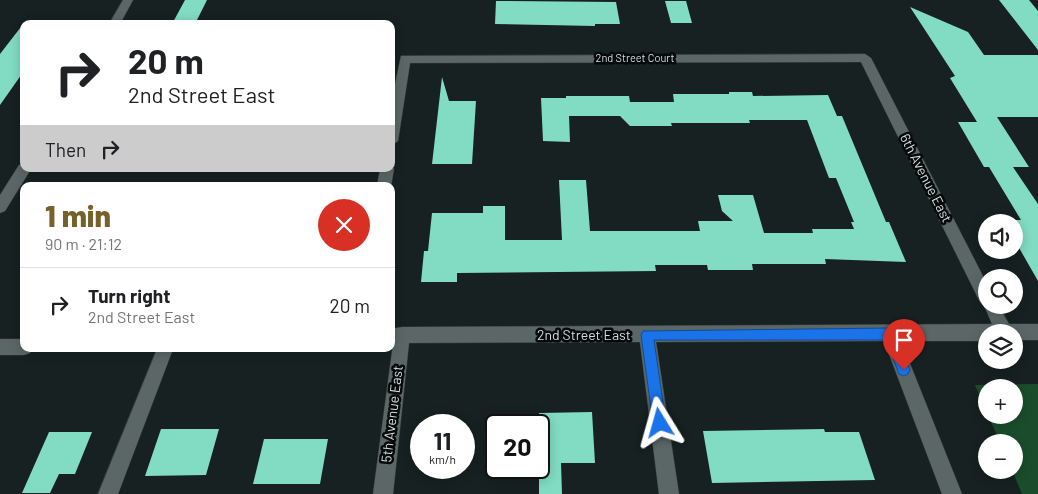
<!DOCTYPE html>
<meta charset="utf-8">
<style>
:root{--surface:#fff;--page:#f2f2f2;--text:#202124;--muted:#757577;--line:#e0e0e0;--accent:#75622b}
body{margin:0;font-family:Barlow,sans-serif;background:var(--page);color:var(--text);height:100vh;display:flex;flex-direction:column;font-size:19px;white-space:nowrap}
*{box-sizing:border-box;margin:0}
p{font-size:16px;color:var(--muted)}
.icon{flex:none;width:28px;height:28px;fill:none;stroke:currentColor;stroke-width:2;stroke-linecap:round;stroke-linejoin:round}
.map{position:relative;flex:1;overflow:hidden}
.side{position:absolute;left:20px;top:182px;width:375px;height:170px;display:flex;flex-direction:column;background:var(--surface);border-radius:10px;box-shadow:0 2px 12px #0003}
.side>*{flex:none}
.hud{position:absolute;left:20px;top:20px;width:375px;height:152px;border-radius:10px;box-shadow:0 2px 12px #0003;background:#fff;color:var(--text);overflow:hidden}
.fabs{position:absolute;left:978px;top:214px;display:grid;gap:10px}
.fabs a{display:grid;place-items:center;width:45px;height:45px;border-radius:50%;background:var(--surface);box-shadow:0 2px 12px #0003;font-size:25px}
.speed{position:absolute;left:410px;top:414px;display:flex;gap:10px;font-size:25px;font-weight:700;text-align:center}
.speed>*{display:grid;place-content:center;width:65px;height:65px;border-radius:50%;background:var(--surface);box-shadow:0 2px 12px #0003;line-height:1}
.speed small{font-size:12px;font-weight:400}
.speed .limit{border:2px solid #111;border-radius:8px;background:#fff;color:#111}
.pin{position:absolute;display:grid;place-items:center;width:42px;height:42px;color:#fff;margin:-51px -21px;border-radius:50% 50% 50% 0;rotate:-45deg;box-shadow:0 0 5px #0007}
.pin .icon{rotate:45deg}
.me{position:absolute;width:55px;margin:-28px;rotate:352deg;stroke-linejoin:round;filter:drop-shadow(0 0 4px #0008)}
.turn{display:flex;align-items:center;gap:18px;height:105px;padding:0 25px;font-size:22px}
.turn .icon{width:65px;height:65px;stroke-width:2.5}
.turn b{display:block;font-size:35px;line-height:42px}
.then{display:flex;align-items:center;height:48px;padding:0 25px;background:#0003;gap:10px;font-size:19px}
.round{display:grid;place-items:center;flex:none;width:52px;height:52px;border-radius:26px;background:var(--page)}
.overview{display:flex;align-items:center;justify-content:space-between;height:85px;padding:0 25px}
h1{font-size:30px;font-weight:800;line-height:38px;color:var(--accent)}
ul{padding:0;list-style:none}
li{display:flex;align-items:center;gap:15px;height:75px;padding:0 25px;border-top:1px solid var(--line)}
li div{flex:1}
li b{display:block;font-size:19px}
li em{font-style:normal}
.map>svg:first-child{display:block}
.green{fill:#1b4d2d}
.building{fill:#82dcc4}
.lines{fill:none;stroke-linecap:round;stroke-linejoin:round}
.minor-casing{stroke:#363d3c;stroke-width:1}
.minor{fill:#5b6766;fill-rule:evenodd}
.route{fill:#1a73e8;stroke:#114b97}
.labels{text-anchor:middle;stroke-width:5;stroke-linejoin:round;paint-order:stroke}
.far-street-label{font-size:11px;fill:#d6dddc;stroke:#060909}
.street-label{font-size:14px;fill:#d6dddc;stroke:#060909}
</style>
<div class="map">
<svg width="1038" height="494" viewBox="0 0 1038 494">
<rect width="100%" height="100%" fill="#172121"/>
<path class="green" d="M1038,384v110h-16l-10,-24h2v-28h-14l-12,-27h26v-27h-28v23l-11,-26z"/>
<path class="building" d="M185,0h22l-12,24h-23z
M999,0h30l9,11v39z
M496,1l120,1 4,22h-25v2l-100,-2z
M665,1h21l6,22h-21z
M910,7l58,25 16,23h54v62h-41l32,50h-16l25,37v77l-24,-42v-19h7l-32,-53h-5l-26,-45h19l-27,-44 5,-2z
M24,23v48l-24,34v-51z
M442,77l7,24h27l-4,63h-40z
M729,92h23l1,4 75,-1 9,21h5l44,106h3l17,40 -81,-3 1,5h-74l1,6h-45l-1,-5h-52l1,6 -199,2v9h-36l3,-31h4l4,-38h51v-7h22v34h57l-3,-60h27l4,51h110l-2,-10h35l-11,-10 -4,-16h35l11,38h49l-1,-4h42l-3,-7h3l-18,-44h-7l-22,-58h-58l1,3h-79l1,3h-42l-10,-10h-51l1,26 -27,-1 -2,-43h25v-2h63l1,6h44l-1,-8h56z
M592,412l3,51h-34l1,31h-23v-81z
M161,429h58l-13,46 -61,1z
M824,429l1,3h34l16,48 -163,3 -9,-52z
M49,432h43l-17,42h-16l-9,19h-28z
M264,439h64l-8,45h-67z"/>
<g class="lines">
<g class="minor-casing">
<path id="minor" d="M123,0h10l-13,24h-11z
M865,54l6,4 115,224v23h12l11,19h29v16h-24v-8h-28v9h-85l61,153h-20l-58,-153 -228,1 23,152h-20l-19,-152 -231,1 -16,151h-20l20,-150 -2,-15 11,-2 590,-3 -9,-21 -3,-1 -119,-240 -451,1 -12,78 -7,5v-43l10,-47z
M24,164v5h7l-26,42 -5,2v-18l19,-30z
M391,165l3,4 -3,17h-14l3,-17h11z
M0,339h24v10h8l-2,4 -6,2h-24z
M157,349h16l-55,145h-20z"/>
</g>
<use href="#minor" class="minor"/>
</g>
<path class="route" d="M890,328l4,2 16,40 -2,4 -4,2 -5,-2 -13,-34h-232l12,83 -2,5 -4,2 -5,-2 -2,-5 -12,-88 2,-4z"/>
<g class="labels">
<g class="far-street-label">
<text x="635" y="62">2nd Street Court</text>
</g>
<g class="street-label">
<text transform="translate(926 178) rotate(63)" y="5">6th Avenue East</text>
<text x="584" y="340">2nd Street East</text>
<text transform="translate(392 414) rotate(-83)" y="5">5th Avenue East</text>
</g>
</g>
</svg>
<div class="fabs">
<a><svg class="icon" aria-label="sound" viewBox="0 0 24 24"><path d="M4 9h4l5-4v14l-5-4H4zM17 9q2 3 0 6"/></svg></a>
<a><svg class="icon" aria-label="search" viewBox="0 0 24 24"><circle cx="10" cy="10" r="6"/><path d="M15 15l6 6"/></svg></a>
<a><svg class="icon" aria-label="layers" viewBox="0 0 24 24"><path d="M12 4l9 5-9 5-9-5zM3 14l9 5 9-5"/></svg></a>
<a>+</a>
<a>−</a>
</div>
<div class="speed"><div>11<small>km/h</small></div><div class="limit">20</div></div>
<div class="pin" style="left:904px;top:370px;background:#d93025"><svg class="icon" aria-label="arrive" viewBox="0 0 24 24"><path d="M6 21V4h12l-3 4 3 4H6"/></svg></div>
<svg class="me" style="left:660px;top:423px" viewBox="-20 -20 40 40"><path d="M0-17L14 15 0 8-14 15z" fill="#1a73e8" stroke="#fff" stroke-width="4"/></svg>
<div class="hud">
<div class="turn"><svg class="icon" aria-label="right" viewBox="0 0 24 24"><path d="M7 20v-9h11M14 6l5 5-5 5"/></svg><div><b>20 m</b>2nd Street East</div></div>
<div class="then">Then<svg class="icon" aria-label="right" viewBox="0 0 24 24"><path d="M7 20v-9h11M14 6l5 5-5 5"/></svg></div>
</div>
<section class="side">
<div class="overview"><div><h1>1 min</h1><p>90 m · 21:12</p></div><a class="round" style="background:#d93025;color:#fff"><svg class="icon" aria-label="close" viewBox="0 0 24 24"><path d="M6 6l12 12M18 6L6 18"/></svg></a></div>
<ul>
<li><svg class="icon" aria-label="right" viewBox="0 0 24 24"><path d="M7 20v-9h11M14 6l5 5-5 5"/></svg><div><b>Turn right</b><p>2nd Street East</p></div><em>20 m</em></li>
</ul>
</section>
</div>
